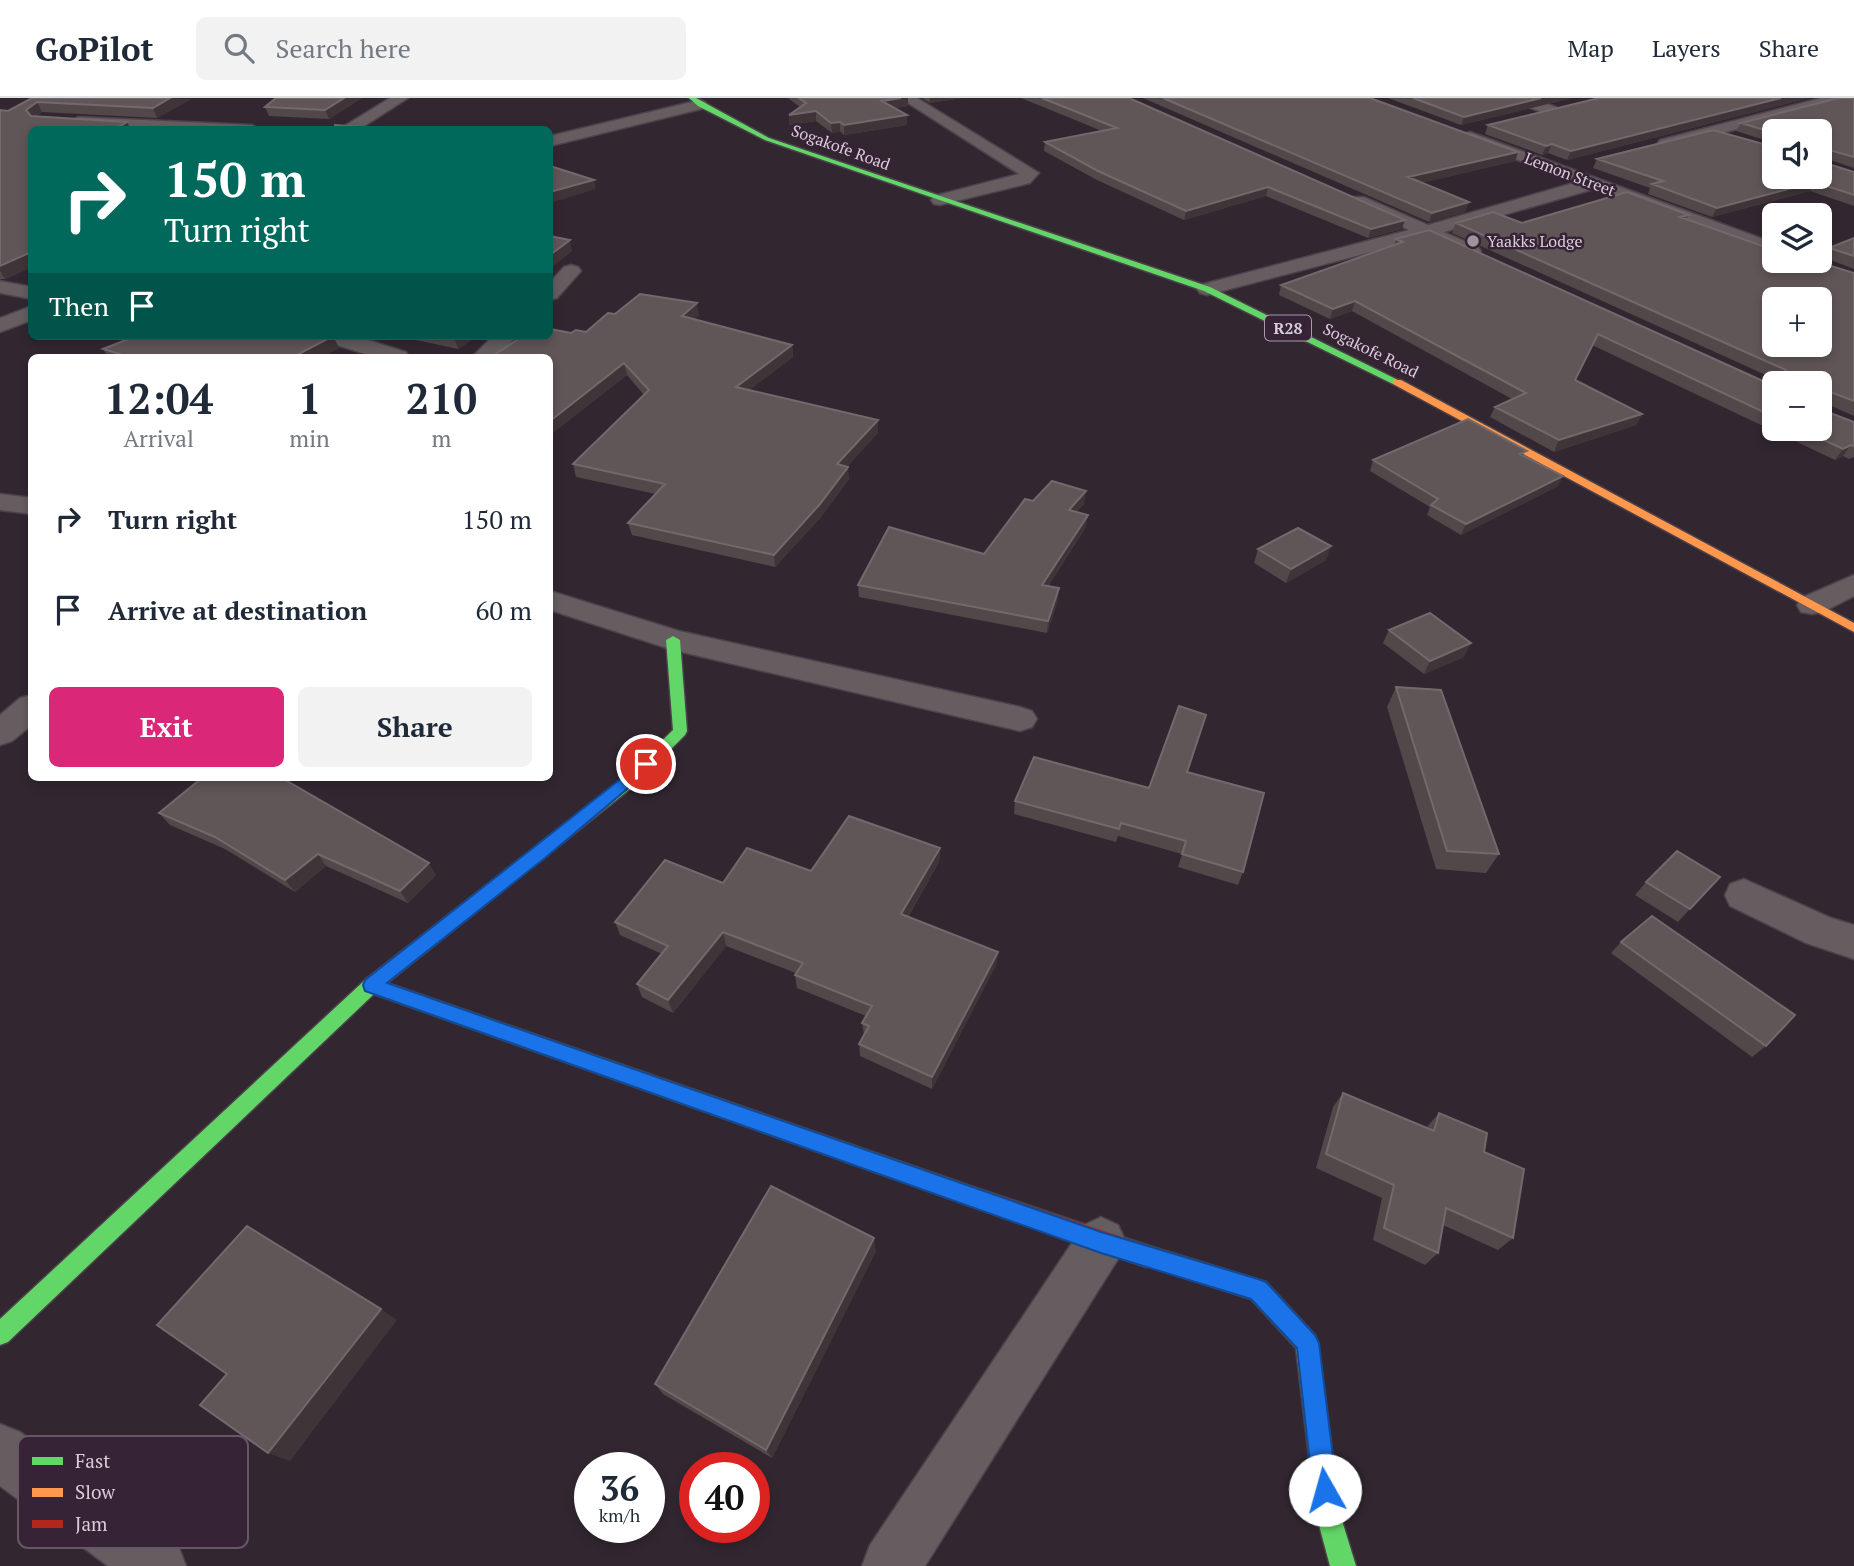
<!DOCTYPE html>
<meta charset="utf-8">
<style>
:root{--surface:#fff;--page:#f2f2f3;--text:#1f2937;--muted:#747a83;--line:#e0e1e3;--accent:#db2777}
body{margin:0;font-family:"PT Serif",serif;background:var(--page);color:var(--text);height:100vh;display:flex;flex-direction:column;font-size:26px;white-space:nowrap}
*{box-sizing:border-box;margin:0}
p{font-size:23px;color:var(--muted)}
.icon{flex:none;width:38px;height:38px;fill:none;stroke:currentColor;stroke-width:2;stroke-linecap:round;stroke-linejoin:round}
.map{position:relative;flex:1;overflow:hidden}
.panel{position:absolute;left:28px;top:256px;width:525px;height:427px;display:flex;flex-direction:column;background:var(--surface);border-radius:10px;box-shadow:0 4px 10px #0003}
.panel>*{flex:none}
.top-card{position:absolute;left:28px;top:28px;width:525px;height:214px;border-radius:10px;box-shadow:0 4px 10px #0003;background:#00695c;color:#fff;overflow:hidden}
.controls{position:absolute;left:1762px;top:21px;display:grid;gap:14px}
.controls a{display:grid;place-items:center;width:70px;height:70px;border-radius:10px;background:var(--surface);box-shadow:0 4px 10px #0003;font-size:35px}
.speed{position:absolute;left:574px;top:1354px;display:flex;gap:14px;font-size:35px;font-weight:700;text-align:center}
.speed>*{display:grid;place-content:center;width:91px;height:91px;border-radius:50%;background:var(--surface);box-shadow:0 4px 10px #0003;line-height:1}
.speed small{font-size:18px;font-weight:400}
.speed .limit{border:10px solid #d22;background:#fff;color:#111}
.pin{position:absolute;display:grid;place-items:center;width:60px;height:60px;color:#fff;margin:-30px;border:4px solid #fff;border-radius:50%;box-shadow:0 2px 7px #0007}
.me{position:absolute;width:77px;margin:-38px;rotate:353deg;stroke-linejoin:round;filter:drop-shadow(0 0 5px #0008)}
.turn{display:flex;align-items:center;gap:24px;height:147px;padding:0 21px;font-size:32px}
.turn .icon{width:91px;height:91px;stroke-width:2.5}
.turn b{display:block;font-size:49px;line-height:60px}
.then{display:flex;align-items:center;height:66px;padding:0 21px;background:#0003;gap:14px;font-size:26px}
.eta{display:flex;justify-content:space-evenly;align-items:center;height:119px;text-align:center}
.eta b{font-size:42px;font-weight:700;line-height:49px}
.cta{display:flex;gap:14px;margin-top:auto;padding:14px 21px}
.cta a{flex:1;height:80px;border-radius:10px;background:var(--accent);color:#fff;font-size:28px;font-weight:700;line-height:80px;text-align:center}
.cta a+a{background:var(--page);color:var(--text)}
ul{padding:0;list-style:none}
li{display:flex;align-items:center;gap:21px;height:91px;padding:0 21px}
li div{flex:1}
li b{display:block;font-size:26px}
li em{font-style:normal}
header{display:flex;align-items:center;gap:42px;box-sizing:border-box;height:98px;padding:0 35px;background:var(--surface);border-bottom:2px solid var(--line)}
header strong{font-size:33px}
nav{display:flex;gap:38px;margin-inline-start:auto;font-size:24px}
.search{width:490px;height:63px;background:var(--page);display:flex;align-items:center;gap:18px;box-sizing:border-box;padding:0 24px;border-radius:10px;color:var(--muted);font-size:26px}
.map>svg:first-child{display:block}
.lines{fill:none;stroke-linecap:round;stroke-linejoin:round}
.street-casing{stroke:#4c424b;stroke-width:3}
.fast-casing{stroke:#4c424b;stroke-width:3}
.slow-casing{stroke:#4c424b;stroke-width:3}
.jam-casing{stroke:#4c424b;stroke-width:3}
.street{fill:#655d60;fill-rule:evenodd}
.fast{fill:#63d668;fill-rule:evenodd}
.slow{fill:#ff974d;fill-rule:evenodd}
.jam{fill:#b3261e;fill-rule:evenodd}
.wall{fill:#514849}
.shaded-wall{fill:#3f3539}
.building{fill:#605658;stroke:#73696c;stroke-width:2;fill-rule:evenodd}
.route{fill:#1a73e8;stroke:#114b97;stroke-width:2}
.poi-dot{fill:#9f939e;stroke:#362335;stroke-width:2.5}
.labels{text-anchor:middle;stroke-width:5;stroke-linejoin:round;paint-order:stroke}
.far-street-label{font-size:16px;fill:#d9cdd8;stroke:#362335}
.far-poi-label{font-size:16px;fill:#d9cdd8;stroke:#362335;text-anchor:start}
.shield{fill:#362335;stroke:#a89aa7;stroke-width:2}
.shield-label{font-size:16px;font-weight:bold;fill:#d9cdd8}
.key{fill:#362335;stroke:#675666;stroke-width:2}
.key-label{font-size:19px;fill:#d9cdd8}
</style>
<header>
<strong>GoPilot</strong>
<div class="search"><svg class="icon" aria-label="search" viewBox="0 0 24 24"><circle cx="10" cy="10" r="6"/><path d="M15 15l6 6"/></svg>Search here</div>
<nav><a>Map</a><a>Layers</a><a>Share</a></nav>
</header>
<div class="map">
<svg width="1854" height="1468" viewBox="0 0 1854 1468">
<rect width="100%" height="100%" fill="#322731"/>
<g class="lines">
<g class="street-casing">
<path id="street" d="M390,0h18l-50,32h-20z
M900,0h17l122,75 -9,10 -90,22 -6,-1 -3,-4 3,-4 85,-22z
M1508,0h22l26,9 3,3 -8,5 -41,-14z
M1821,0h24l-2,3 -177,47 -8,-5 2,-3z
M700,2l5,2 3,3 -3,3 -155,38v-10z
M78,19l174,8 8,5h-121l-66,-5 -3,-3z
M1470,34l304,111v12l-180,-66 -150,43 34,15 3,4 -3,4h-14l-39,-17 -218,57 -7,-2 -3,-4 3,-4 209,-55 -57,-25 -3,-4 3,-4h12l64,28 149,-43 -113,-42 -2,-3 2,-3z
M571,167l7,2 3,4 -24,27 -7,2v-18l14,-15z
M0,183l32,6v12l-32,-6z
M32,208v14l-32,12v-14z
M321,238h34l51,16 3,5h-34l-51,-16z
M493,238h24l-21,21h-24z
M0,396l32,4v16l-32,-4z
M1854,477v21l-31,16 -11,2 -11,-2 -4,-7 4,-7z
M550,493l129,40 341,76 12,4 5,8 -5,8 -12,4 -347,-81 -123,-40z
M32,597v30l-20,16 -12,4v-30l20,-17z
M1744,781l87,39 23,7v34l-48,-16 -76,-37 -5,-11 5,-11z
M1101,1119l17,8 8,17 -8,17 -193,307h-63l8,-21 214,-320z
M0,1326l20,8 158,113 8,21h-78l-108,-80z"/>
</g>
<g class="fast-casing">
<path id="fast" d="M689,0h7l73,40 441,149 192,95 -9,2 -189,-93 -439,-151 -67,-34z
M673,538l7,4 7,91 -2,4 -50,50 -248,198 592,206 7,3 3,7 -3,7 -7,3 -605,-215 -366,348 -8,3v-26l365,-339 260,-203 48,-47 -7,-90z
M1146,1147l120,37 49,53 3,8 22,171 16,52h-26l-14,-52 -20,-166 -45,-49 -112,-36 -4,-7 4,-7z"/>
</g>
<g class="slow-casing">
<path id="slow" d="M1393,282h8l453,243v9l-461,-248z"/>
</g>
<g class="jam-casing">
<path id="jam" d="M979,1091l167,56 7,4 4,7 -4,7 -7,4 -167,-58 -7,-3 -3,-7 3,-7z"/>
</g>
<use href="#street" class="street"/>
<use href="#fast" class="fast"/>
<use href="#slow" class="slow"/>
<use href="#jam" class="jam"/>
</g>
<path class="wall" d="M32,0l159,1 -34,19 -115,-6 -5,4 -5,14v137l-27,12h-5v-169l8,1z
M276,0h86l-33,21 -60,-3 -4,-9z
M788,0h120v8l-13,2 12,7v10l-63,10 -4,-4 -8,2 -16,-12 -27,4v-10l11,-8z
M922,0h40l-32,5z
M1021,0h108l273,131 -34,9 -102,-42 -82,24 -87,-40 -53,-29 1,-9 57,-11z
M1143,0h227l148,54 -3,9 -94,22 48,19 -4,10 -36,10z
M1388,0h184l-111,27z
M1599,0h210l-242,62 -19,-7 -6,2 -57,-21 3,-9z
M1854,0v70l-30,-10 1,5 29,9v34l-44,-15 -98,26 -64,-23 2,-6 -57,-20 4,-9 177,18 46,-46h-46v12l-38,-12 5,-8z
M1689,117l-2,4 87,42 80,12v143l-29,-13v8l29,11v35l-5,2 -6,-3 -8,4 -243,-115 -17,35 67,34 -6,11 -82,27 -64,-35 5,-10 17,-8 -160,-88 -22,8 -51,-24 2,-10 113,-40 2,-6 378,147v43h46v-46h-42l1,-2 -327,-148 4,-10h66z
M1854,140v31l-31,-12 6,-9z
M615,216l84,1 -5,4 98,26 1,12 -44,33 129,30v13l-31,33 2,13 -28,38 -46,50 -143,-32 -4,-12 28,-29 -80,-17 -3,-13 71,-69 -17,-20 -76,59h-1v-77l21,-24 15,-1z
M333,238l6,12 -17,9h-214l-5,-8z
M397,238h81l-20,13z
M1525,358l33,30 -97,49 -34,-20 3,-8 -60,-36 3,-11z
M1033,403l51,3 -8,8 10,15 -38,59 10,14 -11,33 -188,-36 -1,-12 126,-31z
M1258,451l68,11 -40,23 -32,-20z
M1389,532l75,27 -40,17 -41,-31z
M1396,589l103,167 -13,19 -50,-4 -49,-162z
M1202,631l-14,43 55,100 -5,13 -60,-18 4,-13 -64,-18 -2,6 -102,-28 1,-13 134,-13z
M281,679l155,98 -28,28 -82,-37 -31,26 -70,-43 -55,-24 -11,-12z
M940,750l-1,14 -31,55 90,35 -2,13 -64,124 -72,-33 -1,-12 5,-9 -2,-12 4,-7 -69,-28 -2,-13 1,-2 -70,-27 -53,67 -31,-16 -5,-13 25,-30 -42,-19 -5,-13 108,-39 88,-12z
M1646,784l44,27 -12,13 -43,-27z
M1621,844l145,104 -14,11 -141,-104z
M1343,995l83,35 13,-15 45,39 29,86 -15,12 -55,-25 -5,28 -13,12 -52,-25 9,-42 -66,-30 17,-61z
M876,1153l-104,207 -109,-64 -8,-10z"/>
<path class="shaded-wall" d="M170,0l21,1 -34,19 -4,-10z
M344,0h18l-33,21 -4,-9z
M899,0h9v8l-26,4v-9z
M930,0h32l-32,5z
M1541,0h31l-111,27 3,-8z
M1781,0h28l-242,62 4,-9z
M37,4l5,10 -11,8 -5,-10z
M816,13v10l-27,4v-10z
M907,17v10l-63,10v-10z
M127,24l4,8h-18z
M840,24v9l-8,2 -1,-10z
M1552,46l-4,9 -6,2 4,-9z
M1518,54l-3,9 -110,26 3,-10z
M594,82l2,9 -46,14v-11z
M1815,84l-5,9 -98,26 5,-9z
M1268,89l-2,9 -82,24 2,-9z
M1469,104l-4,10 -36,10 3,-9z
M1405,122l-3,9 -34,9 3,-9z
M570,142l2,11 -22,18v-14z
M29,155l3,3v11l-27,12 -5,-8v-5z
M1355,203l-3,10 -22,8 3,-10z
M697,205l2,12 -15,13 -2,-12z
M333,238l6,12 -17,9h-29z
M456,238h22l-20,13 -4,-12z
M792,247l1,12 -55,42 -2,-12z
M624,265l3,12 -76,59 -1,-5v-8z
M1642,316l-6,11 -82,27 5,-12z
M878,322v13l-40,44 -1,-13z
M1851,347l-8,11 -8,4 8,-11z
M848,369l1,12 -28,38 -46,50 -1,-12z
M1563,378l-5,10 -97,49 5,-11z
M1086,393l-2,13 -16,18 1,-12z
M1088,417l-2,12 -46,70 2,-12z
M1331,448l-5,14 -40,23 5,-14z
M1059,490l-1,12 -11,33 1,-12z
M1471,545l-7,14 -40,17 6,-13z
M940,750l-1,14 -38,66v-14z
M318,756l8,12 -31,26 -10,-12z
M429,765l7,12 -28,28 -8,-12z
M723,834l3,14 -53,67 -5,-13z
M998,854l-2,13 -64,124v-12z
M874,1140l2,13 -104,207 -6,-8z
M381,1211l16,11 -107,141 -22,-8z"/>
<path class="building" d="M32,0h138l-17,10 -116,-6 -11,8 5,6 96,6 -14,8h-81v123h-3l-29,13v-156l8,1z
M276,0h68l-19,12 -60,-3z
M799,0h102l-19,3 25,14 -63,10 -4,-3 -9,1 -15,-12 -27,4 17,-12z
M1042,0h87l276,122 -34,9 -103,-42 -82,24 -88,-40 -53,-29 72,-14z
M1163,0h207l148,54 -110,25 61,25 -37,11z
M1413,0h128l-77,19z
M1599,0h182l-210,53 -19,-7 -6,2 -58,-21z
M1838,0h16v59l-28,-8 -3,2 2,12 29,9v23l-39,-13 -98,26 -65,-24 11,-3 -66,-22 116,-29 61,17v30h46v-46h-46v2l-33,-10z
M335,27l64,5h-65z
M550,68l44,14 -44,12z
M1627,94l62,23 -9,2 94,33v11h41l39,12v128l-26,-10 -3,2v18l29,11v24l-3,-1 -8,4 -43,-20h20v-46h-37l3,-13 -330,-147 37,-11 29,11zM1774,201h46v46h-46z
M1429,132l345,156v31l-176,-83 -23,46 67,34 -83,26 -64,-33 31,-14 -171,-92 -22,8 -52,-24 122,-43 -7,-3z
M550,138l20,4 -20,15z
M1854,140v18l-25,-8z
M640,196l57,9 -15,13 110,29 -56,42 142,33 -41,44 11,3 -28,37 -46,51 -146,-32 37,-39 -92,-20 76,-74 -25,-27 -74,58v-64h-59l32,-21h27v-7l21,4 5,-3 10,2 22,-19 7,1z
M136,238h197l-40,21h-164l-26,-8z
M1468,321l59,32 -7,3 43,22 -97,48 -35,-19 7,-6 -65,-39z
M1052,383l34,10 -17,19 19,5 -46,70 17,3 -11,33 -190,-36 31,-58 95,27 41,-55 8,2z
M1298,430l33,18 -40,23 -33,-20z
M1430,515l41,30 -41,18 -41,-31z
M1396,589l45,3 58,164 -52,-3z
M1179,608l27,9 -19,57 77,21 -21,79 -61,-18 4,-13 -65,-18 -2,6 -104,-28 19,-44 115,31z
M203,679h77l149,86 -29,28 -82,-37 -33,26 -70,-43 -56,-24z
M849,718l91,32 -39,66 97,38 -66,125 -73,-33 10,-18 -7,-3 10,-17 -77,-31 8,-12 -80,-31 -55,68 -31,-16 31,-38 -53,-24 50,-62 58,23 24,-35 64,23z
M1677,753l43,26 -30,32 -44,-27z
M1652,818l143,99 -29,31 -145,-104z
M1343,995l91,38 5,-18 48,20 -3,19 40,17 -11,69 -67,-30 -8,45 -54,-25 10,-43 -68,-31z
M771,1088l103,52 -108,212 -111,-66z
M247,1128l134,83 -113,144 -68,-48 27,-31 -70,-49z"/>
<path class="route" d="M646,661l6,1 2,4 -2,4 -107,90 -158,125 714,249 157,47 8,3 49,53 4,8 18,147 -3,9 -9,3 -9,-3 -3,-9 -16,-142 -46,-49 -150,-46 -736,-262 -2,-6 2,-5z"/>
<circle class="poi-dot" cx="1473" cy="143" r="7"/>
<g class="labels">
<g class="far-street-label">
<text transform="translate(841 49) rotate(20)" y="6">Sogakofe Road</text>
<text transform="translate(1570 76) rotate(21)" y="6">Lemon Street</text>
<text transform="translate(1371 252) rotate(26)" y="6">Sogakofe Road</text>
</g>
<g class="far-poi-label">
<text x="1487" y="149">Yaakks Lodge</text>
</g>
<rect class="shield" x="1265" y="217.5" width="46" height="25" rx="5"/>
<g class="shield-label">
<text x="1288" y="236">R28</text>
</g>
</g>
<rect x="18" y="1338" width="230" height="112" rx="10" class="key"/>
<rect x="32" y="1359" width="31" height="8" fill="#63d668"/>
<rect x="32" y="1390" width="31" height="9" fill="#ff974d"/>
<rect x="32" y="1422" width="31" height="8" fill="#b3261e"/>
<g class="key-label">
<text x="75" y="1370">Fast</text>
<text x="75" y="1401">Slow</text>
<text x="75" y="1433">Jam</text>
</g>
</svg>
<div class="controls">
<a><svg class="icon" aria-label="sound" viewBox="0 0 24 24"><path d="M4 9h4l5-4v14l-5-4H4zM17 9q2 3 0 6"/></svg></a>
<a><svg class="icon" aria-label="layers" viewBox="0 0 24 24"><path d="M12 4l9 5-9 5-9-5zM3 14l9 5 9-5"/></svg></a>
<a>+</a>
<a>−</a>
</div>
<div class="speed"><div>36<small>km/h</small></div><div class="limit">40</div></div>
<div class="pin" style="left:646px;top:666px;background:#d93025"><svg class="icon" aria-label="arrive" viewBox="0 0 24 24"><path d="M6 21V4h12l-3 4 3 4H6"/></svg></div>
<svg class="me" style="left:1325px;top:1392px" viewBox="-20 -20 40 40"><circle r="19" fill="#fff"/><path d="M0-13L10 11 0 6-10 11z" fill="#1a73e8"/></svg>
<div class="top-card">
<div class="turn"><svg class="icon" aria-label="right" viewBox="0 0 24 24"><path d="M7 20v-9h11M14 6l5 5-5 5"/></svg><div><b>150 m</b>Turn right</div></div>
<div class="then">Then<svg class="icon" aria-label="arrive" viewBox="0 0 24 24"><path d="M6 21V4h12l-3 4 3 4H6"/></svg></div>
</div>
<section class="panel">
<div class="eta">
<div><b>12:04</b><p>Arrival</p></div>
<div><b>1</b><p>min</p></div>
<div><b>210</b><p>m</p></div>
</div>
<ul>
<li><svg class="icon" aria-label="right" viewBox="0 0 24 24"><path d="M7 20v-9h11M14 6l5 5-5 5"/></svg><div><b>Turn right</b></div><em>150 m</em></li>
<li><svg class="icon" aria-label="arrive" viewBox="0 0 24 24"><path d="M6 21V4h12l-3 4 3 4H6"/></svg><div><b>Arrive at destination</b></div><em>60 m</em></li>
</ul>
<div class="cta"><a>Exit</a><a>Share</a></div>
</section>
</div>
